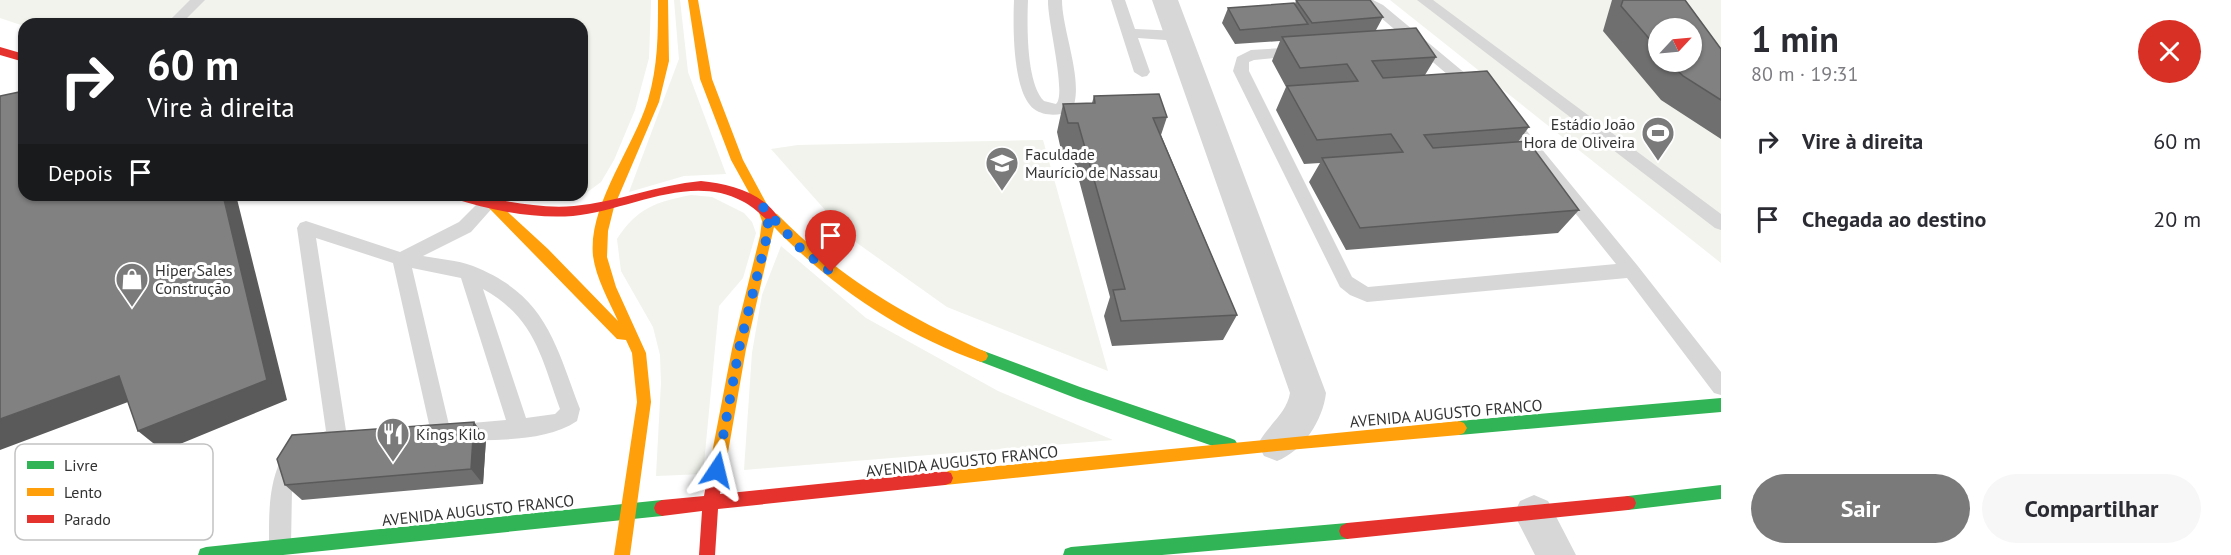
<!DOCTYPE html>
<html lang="pt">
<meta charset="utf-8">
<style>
:root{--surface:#fff;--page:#f7f7f7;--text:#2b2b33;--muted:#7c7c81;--accent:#7a7a7a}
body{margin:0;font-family:"PT Sans",sans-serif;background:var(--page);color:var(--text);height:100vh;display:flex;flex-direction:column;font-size:22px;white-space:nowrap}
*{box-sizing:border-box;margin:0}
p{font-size:20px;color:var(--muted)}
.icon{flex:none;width:33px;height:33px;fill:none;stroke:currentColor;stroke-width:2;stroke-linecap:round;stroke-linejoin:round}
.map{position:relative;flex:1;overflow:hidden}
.side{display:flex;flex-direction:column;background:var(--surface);width:510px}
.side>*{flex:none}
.banner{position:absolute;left:18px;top:18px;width:570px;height:183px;border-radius:18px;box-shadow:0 2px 4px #0004;background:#202124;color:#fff;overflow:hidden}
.needle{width:39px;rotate:64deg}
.buttons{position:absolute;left:1648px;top:18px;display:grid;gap:12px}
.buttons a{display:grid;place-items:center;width:54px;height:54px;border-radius:50%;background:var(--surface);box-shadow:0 2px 4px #0004;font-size:30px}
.pin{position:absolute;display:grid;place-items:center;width:51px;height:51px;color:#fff;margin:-62px -26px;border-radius:50% 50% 50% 0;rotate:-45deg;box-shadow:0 0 6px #0007}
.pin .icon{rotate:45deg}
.me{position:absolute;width:66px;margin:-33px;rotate:10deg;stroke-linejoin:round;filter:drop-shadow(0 0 4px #0008)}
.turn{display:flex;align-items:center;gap:21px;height:126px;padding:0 30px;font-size:27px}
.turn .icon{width:78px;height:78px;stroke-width:2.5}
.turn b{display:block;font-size:42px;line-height:51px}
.then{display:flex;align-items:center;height:57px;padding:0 30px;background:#0003;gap:12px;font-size:22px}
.round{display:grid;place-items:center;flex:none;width:63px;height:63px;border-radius:32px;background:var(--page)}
.head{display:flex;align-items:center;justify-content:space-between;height:102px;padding:0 30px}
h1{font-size:36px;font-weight:700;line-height:45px}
.action{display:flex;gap:12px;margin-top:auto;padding:12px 30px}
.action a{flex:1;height:69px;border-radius:36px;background:var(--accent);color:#fff;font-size:24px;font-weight:700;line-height:69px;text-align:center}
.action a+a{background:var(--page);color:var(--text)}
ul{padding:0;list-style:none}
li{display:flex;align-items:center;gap:18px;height:78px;padding:0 30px}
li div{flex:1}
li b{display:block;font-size:22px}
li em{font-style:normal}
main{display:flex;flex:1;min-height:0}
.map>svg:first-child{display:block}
.green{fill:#f1f3ec;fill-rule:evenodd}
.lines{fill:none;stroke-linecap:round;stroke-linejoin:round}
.lane{fill:#d7d7d7;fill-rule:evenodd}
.street{fill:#d7d7d7;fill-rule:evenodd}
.fast{fill:#30b455;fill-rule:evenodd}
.slow{fill:#ff9f0a;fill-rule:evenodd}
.jam{fill:#e5322d;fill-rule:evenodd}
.wall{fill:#6f6f6f;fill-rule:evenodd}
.shaded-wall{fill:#5a5a5a}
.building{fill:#818181;stroke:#5a5a5a;stroke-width:1.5}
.route{stroke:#1a73e8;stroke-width:10;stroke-dasharray:0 18}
.labels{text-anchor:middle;stroke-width:6;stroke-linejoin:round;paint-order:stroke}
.poi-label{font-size:16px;fill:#333;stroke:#fff;text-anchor:start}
.street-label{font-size:16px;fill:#333;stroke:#fff}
.key{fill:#fff;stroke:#c2c2c2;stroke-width:1.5}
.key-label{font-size:16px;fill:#333}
</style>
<main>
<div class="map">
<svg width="1721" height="555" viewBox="0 0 1721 555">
<rect width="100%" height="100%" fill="#fff"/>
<path class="green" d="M0,0h651l-2,58 -14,52 -21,50 -13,22 -23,17 -14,-4h18v-171h-558v2l-24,-8z
M674,0h6l8,72 38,102 -42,2 -55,16 50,-133z
M1390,0h331v263zM1659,28h33v34h-33z
M1043,140l65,231 -161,-64 -97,-69 -79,-89 27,-4z
M691,195l21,2 32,16 8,9 4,11 -13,45 -24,28 -16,168 -47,2 5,-93 -1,-28 -7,-28 -32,-56 -4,-32c20,-31 39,-37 74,-44z
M781,246l85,72 132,73 115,49 -369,30 8,-117 10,-58z"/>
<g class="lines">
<path class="lane" d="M190,0h15l-24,24h-15z
M1014,0h14c-1,24 -2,83 16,101l12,3c11,-9 -9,-84 -8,-104h14c0,32 24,85 9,112 -12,3 -26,5 -37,-3 -22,-17 -21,-84 -20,-109z
M1111,0h14l10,29 44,2 7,5 -7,5 -41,-3 12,34 -3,4 -5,1 -8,-5z
M1355,0h18l10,5 95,79 3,4 -3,4h-10l-95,-81z
M1417,0h16l288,214v16l-6,-2z
M1299,47l7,5 -2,3 -50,5 -5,2v9l103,206 16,10 248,-23 -117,-146 2,-4h12l124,151 84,107v23l-7,-2 -87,-115 -260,24 -17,-7 -10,-8 -107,-216 4,-14 14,-7z
M487,199l6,1 2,5 -24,27 -48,24c16,3 34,4 50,10 73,29 82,77 107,143l-3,12c-33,22 -83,18 -122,20 -12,-4 -24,3 -36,-2l-3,-6 3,-6 10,-3 -36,-161 -77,-25 31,199 -3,6c-11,4 -22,11 -33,6l-3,-6 3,-6 15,-6 -29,-203 3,-5 6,-2 94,31 59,-30 22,-22zM412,268l49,10 45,142 -57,5zM483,289c52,29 58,68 77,120l-5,5 -29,4z
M292,449l7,2 3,7 -10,31 -1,57 -3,7h-16l-3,-7c0,-34 -1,-64 16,-95z"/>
<path class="street" d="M1152,0h26l148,393c-3,27 -23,58 -49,68l-13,-5 -6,-12c9,-18 29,-31 32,-51z
M1534,495l14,6 28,54h-41l-21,-41 6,-13z"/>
<path class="fast" d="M981,350l99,37 150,51 5,2 3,5 -3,5 -5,2 -152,-53 -102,-39 -2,-4 2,-4z
M1721,398v14l-262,23 -5,-2 -3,-5 3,-5 5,-2z
M1721,485v14l-93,11 -6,-2 -2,-5 2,-5 6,-2z
M662,500l6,3 2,5 -2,5 -6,3 -379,39h-85l2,-6 6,-2z
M1347,523l6,3 2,5 -2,5 -6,3 -185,16h-99l2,-6 6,-2z"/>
<path class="slow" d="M658,0h10l1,61 -10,41 -45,105 -6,24 -1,26 9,30 30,66 5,49 -21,153h-16l23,-153 -5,-49 -6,-13 -9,-1 -129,-132 1,-3h10l49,45 70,72c-9,-20 -22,-43 -25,-65 -5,-51 40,-107 55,-156 10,-35 10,-64 10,-100z
M688,0h10l14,79 31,81 28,52 6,2c64,65 126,101 209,138l2,4 -2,4 -5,2c-78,-27 -150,-76 -207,-135l-28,122 -19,109 -3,5 -5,2 -5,-2 -3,-5 21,-109 28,-113 2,-15 -5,-14 -26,-47 -31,-81z
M1459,421l5,2 3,5 -3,5 -5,2 -182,16 -332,34 -6,-2 -2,-5 2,-5 6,-2z"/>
<path class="jam" d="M0,47l24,7v8l-24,-7z
M701,181c28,3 61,11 77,36l-6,5 -5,-2c-7,-6 -16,-15 -25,-19 -53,-28 -114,10 -169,15 -41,3 -83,-6 -121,-18l-2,-3c41,0 81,15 124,11 43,-4 84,-21 127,-25z
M719,451l5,2 3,5 -7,36 225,-23 6,2 2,5 -2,5 -6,2 -227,24 -3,46h-16l3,-44 -40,5 -6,-3 -2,-5 2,-5 6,-3 42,-4 7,-38 3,-5z
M1628,496l6,2 2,5 -2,5 -6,2 -281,29 -6,-3 -2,-5 2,-5 6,-3z"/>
</g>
<path class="wall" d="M1296,0l87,17 -7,13 60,27 -11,18 104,52 -11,15 61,68 -21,23 -212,17 -37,-68 11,-19 -16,1 -28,-54 10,-23 -14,-26 8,-20 -45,3 -13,-21 6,-15 67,-4z
M1612,0h73l36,49v90l-60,-39 -58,-69zM1659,28l33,34h-33z
M1094,96l73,21 -6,18 76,180 -14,25 -111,6 -8,-30 6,-19 -39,-147h-10l-4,-18 6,-28 29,-1z
M474,422l12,17 -3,45 -181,16 -17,-15z"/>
<path class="shaded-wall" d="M223,195h13l51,205 -124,51 -25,-20z
M119,376l25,20 -144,54v-31z
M474,422l12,17 -3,45 -12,-15z"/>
<path class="building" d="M1296,0h74l13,17 -71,6z
M1623,0h62l36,49v51l-38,-24 -14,-14h23v-34h-33v22l-38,-44z
M1294,3l14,21 -68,6 -12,-22z
M1416,28l20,29 -64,4 11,17 104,-7 42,56 -105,8 9,13 95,-7 51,69 -219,18 -38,-70 81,-6 -12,-18 -74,6 -30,-54 71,-5 -11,-17 -47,4 -18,-31z
M24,91v104h81v1l4,-1h114l44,185 -129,51 -19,-55 -119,43v-323z
M1159,94l8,23 -14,1 84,197 -116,6 -8,-31 12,-1 -47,-166h-10l-5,-19 32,-1 -1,-7z
M474,422l-3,47 -186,16 -8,-26 15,-24z"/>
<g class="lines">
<path class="route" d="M717,470l22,-121 28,-113 1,-15 -5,-14 39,43 29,22"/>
</g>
<defs>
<g id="stadium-pin" transform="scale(1.725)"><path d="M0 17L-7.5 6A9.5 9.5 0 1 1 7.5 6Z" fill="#7a7a7a" stroke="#fff"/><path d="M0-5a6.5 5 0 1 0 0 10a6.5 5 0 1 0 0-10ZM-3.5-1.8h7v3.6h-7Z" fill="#fff"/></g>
<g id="university-pin" transform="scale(1.725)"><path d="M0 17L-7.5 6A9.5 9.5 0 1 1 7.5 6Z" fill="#7a7a7a" stroke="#fff"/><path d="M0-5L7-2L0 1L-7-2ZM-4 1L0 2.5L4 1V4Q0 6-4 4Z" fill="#fff"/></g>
<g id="shop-pin" transform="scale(1.725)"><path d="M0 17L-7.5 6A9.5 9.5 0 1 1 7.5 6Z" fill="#7a7a7a" stroke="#fff"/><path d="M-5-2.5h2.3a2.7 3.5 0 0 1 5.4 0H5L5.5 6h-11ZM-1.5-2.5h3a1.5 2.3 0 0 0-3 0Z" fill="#fff"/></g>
<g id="restaurant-pin" transform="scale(1.725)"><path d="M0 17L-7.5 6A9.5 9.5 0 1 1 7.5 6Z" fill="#7a7a7a" stroke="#fff"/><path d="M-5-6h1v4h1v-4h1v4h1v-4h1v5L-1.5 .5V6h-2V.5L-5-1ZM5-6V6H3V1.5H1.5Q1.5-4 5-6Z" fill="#fff"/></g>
</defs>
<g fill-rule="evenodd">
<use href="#stadium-pin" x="1658" y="133"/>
<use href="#university-pin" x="1002" y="163"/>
<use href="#shop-pin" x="132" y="279"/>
<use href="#restaurant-pin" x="393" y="434"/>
</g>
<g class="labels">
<g class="poi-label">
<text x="1635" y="130" text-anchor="end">Estádio João<tspan x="1635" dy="18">Hora de Oliveira</tspan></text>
<text x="1025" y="160">Faculdade<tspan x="1025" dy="18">Maurício de Nassau</tspan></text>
<text x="155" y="276">Hiper Sales<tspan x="155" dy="18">Construção</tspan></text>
<text x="416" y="440">Kings Kilo</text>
</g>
<g class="street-label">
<text transform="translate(1446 413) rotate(-5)" y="6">AVENIDA AUGUSTO FRANCO</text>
<text transform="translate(962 461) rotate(-6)" y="6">AVENIDA AUGUSTO FRANCO</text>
<text transform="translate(478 510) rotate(-6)" y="6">AVENIDA AUGUSTO FRANCO</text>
</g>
</g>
<rect x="15" y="444" width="198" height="96" rx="9" class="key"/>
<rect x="27" y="461" width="27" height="8" fill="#30b455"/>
<rect x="27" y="488" width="27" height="8" fill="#ff9f0a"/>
<rect x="27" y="515" width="27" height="8" fill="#e5322d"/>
<g class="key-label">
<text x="64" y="471">Livre</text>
<text x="64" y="498">Lento</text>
<text x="64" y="525">Parado</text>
</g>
</svg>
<div class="buttons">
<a><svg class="needle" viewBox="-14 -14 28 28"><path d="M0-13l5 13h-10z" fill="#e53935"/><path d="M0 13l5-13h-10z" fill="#7c7c81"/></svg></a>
</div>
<div class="pin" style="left:831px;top:272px;background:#d93025"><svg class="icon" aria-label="arrive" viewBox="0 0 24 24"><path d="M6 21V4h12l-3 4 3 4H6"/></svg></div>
<svg class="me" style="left:717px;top:470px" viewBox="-20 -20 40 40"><path d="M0-17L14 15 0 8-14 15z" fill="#1a73e8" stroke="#fff" stroke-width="4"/></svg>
<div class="banner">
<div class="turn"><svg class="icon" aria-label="right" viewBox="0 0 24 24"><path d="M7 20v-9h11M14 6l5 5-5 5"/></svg><div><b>60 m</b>Vire à direita</div></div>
<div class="then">Depois<svg class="icon" aria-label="arrive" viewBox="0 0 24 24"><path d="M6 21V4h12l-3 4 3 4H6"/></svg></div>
</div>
</div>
<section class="side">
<div class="head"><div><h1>1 min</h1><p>80 m · 19:31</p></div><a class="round" style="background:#d93025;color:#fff"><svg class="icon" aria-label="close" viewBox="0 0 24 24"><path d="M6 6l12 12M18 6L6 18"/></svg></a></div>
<ul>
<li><svg class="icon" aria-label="right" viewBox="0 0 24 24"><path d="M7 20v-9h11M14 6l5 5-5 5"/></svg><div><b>Vire à direita</b></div><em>60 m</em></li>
<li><svg class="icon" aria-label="arrive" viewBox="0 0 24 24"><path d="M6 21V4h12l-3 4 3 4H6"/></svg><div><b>Chegada ao destino</b></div><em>20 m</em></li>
</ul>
<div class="action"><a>Sair</a><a>Compartilhar</a></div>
</section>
</main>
